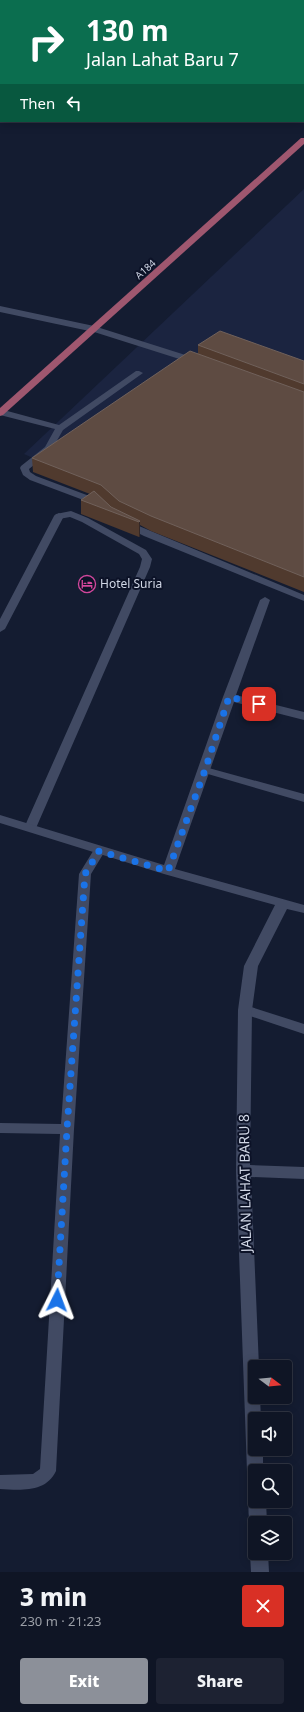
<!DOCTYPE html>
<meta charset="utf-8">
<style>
:root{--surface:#0f1525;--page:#1d2232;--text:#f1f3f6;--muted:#9b9fa7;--line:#2f3442;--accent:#8c9099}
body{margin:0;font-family:"Noto Sans",sans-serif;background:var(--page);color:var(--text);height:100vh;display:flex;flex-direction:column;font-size:15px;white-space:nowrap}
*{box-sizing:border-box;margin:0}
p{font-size:13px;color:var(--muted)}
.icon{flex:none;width:22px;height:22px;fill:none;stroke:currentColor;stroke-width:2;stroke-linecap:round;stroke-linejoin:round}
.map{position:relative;height:1572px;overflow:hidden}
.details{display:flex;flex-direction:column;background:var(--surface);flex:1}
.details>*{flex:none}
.banner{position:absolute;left:0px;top:0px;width:304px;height:122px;box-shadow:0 2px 10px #0003,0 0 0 1px var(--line);background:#0b6e4f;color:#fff;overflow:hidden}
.needle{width:26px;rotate:106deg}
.controls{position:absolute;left:248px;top:1360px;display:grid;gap:8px}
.controls a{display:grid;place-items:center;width:44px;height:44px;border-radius:4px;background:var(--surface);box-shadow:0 2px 10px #0003,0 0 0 1px var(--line);font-size:20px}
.pin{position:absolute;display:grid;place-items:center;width:34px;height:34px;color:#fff;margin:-17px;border-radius:8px;box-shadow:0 2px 6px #0006}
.me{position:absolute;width:44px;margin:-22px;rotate:3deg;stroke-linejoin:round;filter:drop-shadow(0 0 3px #0008)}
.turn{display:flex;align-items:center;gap:14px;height:84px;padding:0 20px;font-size:18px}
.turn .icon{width:52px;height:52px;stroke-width:2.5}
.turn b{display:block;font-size:28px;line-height:34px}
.then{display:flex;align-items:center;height:38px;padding:0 20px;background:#0003;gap:8px;font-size:15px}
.round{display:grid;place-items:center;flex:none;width:42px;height:42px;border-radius:4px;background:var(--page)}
.summary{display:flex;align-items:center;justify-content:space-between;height:68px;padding:0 20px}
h1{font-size:24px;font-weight:800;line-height:30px}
.action{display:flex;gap:8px;margin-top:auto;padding:8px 20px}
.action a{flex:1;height:46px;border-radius:4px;background:var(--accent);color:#fff;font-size:16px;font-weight:800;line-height:46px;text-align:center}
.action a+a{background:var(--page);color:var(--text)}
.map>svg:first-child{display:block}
.built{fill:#1b2440}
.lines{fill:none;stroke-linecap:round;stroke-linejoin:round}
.service{fill:#414a63;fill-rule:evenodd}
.minor{fill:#414a63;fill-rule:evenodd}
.tertiary{fill:#414a63;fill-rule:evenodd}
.primary{fill:#9f576f;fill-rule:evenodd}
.wall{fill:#503a2e}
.shaded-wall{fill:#322727}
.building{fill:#5e4b42;stroke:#70615b}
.route{stroke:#1a73e8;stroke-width:7;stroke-dasharray:0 12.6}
.labels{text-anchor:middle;stroke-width:4;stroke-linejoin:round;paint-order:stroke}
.far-street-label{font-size:10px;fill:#d1d7e6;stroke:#0c1227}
.poi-label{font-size:12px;fill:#d1d7e6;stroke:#0c1227;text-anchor:start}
.near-street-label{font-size:14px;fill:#d1d7e6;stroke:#0c1227}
</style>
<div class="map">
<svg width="304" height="1572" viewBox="0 0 304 1572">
<rect width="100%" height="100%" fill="#141c31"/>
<path class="built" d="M304,189v389l-280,-124z"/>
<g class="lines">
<path class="service" d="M0,23h1v5h-1z
M0,53h1l-1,5z
M0,71h1l-1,5z
M91,327h6l101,32 1,2 -1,2h-6l-101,-32z
M136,371h3l4,2 -80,57 -12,21 -22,18 1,3 6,4 64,24 2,2 -2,2h-6l-64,-24 -7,-5 -3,-7 1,-2 24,-19 10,-18 -55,-14v-6l59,16z
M71,511l17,7 58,32 6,9 -2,8 -114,261 -2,3h-8l-2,-3 116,-261 2,-8 -3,-5 -57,-32 -12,-5 -11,2 -5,-3 2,-2z
M127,521l177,74v6l-160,-65 -20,-10 -2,-2 2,-2z
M205,767l99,27v8l-103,-30 -1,-2 1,-2z
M99,847l4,1 2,3 -14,23 -17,255 -18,342c-10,22 -36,19 -56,18v-14l33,-1 7,-5 20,-335 -60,-1v-10l61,1 18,-250 16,-26z
M245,1005l59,19v10l-63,-21 -2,-3 2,-3z"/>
<path class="minor" d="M188,0h11l1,1h-11z
M303,7h1v4h-1z
M59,513l5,3 -59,113 -5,3v-13l54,-103z
M265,597l5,3 -34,95 68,17v8l-70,-18 -59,167 129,36v8l-17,-4 -29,57 -6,44 -2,155 54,2v12l-53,-2 8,190h-4v30h5l1,22h-6v30h8v22h-8v8l-6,-3 -2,-5 -11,-300 2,-161 6,-44 31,-61 -111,-31 -164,-51v-8l164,50 59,-168 37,-97z
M255,1494v7h11l1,22h-12v7l-3,-1c-4,-10 -5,-24 -1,-34z
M255,1546v7h13l1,19h-18l-1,-19 3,-6z"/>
<path class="tertiary" d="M0,306l94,20 4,3 -4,3 -94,-20z"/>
<path class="primary" d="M301,138h3v6l-301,271 -3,1v-8z"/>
</g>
<path class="wall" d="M198,345l106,16v231l-153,-61 -11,-6v11l-1,1 -58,-23v-14l9,-6 -57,-22 -1,-14 166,-104z"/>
<path class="shaded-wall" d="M140,521v15l-1,1v-15z"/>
<path class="building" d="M220,331l84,30v23l-106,-39z
M190,351l114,41v185l-153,-61 -32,-15 -18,-16 -69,-27z
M94,491l17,16 29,14 -1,1 -58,-22z"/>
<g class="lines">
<path class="route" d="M57,1300l10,-171 18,-255 14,-23 69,20 37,-101 24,-73 30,7"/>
</g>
<defs>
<g id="hotel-ring" transform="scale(0.9)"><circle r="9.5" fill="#0c1227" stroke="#d1479c" stroke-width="1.5"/><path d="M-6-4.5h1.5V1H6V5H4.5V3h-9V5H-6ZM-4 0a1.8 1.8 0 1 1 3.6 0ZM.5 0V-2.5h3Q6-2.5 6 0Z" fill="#d1479c"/></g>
</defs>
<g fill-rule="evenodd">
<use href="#hotel-ring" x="87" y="584"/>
</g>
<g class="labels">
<g class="far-street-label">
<text transform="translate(145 269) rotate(-42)" y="4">A184</text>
</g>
<g class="poi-label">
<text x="100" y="588">Hotel Suria</text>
</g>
<g class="near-street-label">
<text transform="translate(245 1183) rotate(-91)" y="5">JALAN LAHAT BARU 8</text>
</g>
</g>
</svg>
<div class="controls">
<a><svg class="needle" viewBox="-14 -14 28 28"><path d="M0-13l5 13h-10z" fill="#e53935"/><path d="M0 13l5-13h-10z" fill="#9b9fa7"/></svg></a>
<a><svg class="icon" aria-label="sound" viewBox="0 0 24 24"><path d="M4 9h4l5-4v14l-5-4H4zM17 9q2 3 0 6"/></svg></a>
<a><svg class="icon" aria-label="search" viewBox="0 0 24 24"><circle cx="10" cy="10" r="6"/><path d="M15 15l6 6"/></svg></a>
<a><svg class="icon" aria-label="layers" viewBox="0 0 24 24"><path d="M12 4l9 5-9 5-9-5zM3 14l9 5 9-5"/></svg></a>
</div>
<div class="pin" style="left:259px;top:704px;background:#d93025"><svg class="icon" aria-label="arrive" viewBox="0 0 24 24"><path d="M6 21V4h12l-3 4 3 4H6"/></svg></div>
<svg class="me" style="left:57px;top:1300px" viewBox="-20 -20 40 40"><path d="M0-17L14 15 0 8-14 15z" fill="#1a73e8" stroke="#fff" stroke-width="4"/></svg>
<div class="banner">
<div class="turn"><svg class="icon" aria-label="right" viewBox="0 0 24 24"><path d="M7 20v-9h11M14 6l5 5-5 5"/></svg><div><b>130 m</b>Jalan Lahat Baru 7</div></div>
<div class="then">Then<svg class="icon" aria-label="left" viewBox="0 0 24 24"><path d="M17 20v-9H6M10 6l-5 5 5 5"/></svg></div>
</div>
</div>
<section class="details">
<div class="summary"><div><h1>3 min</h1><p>230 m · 21:23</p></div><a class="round" style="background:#d93025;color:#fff"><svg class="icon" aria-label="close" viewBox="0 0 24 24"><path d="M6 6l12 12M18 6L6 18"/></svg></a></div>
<div class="action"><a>Exit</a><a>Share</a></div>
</section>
